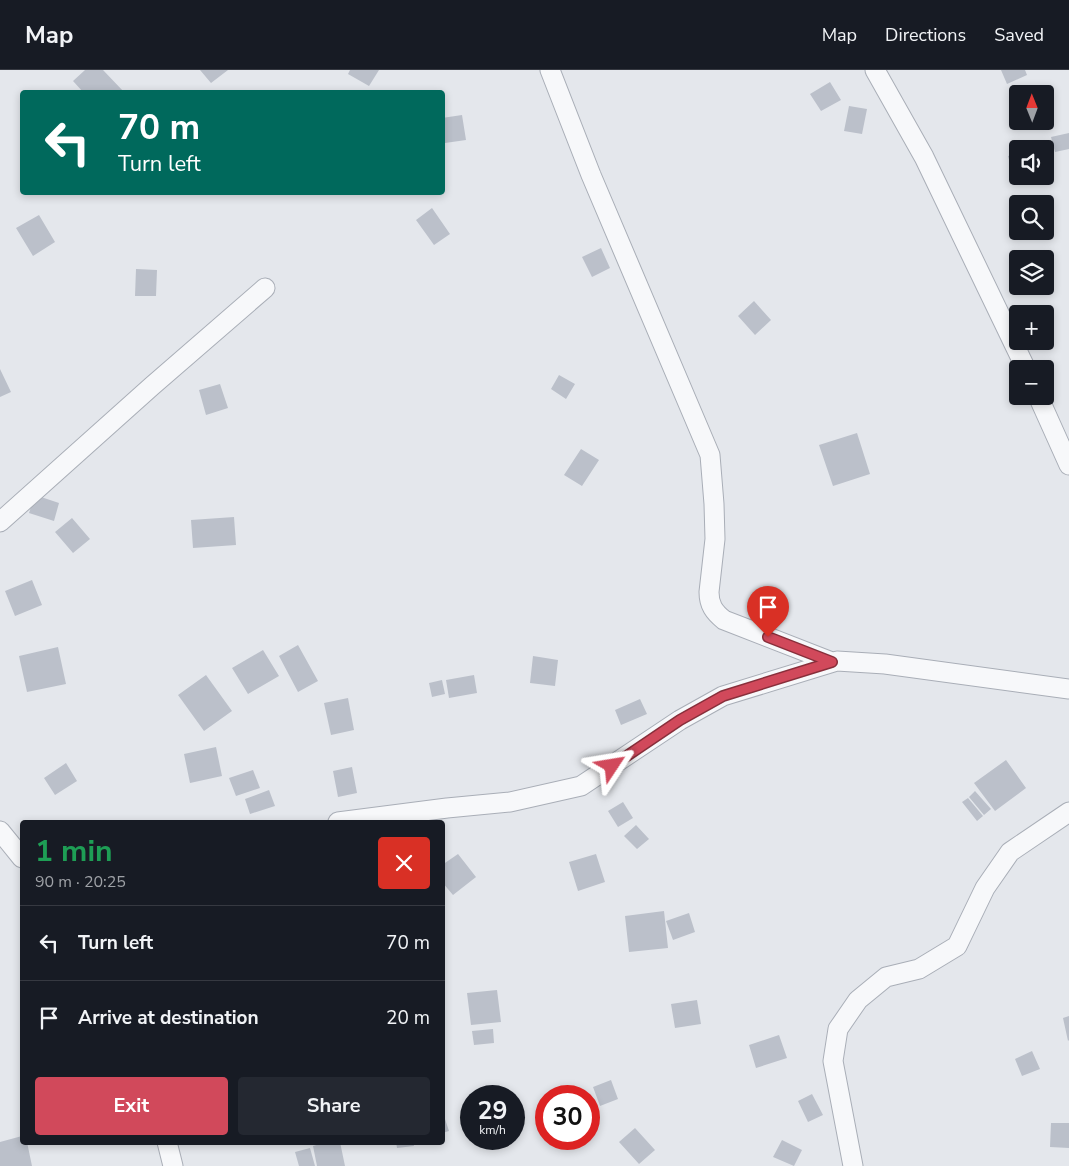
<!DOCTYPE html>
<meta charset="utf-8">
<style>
:root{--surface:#171b24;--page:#242831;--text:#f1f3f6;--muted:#9ea1a6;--line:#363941;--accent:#d1495b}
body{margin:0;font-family:"Nunito Sans",sans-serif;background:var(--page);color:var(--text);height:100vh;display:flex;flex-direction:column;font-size:19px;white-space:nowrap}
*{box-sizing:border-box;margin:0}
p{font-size:16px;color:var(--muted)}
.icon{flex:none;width:28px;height:28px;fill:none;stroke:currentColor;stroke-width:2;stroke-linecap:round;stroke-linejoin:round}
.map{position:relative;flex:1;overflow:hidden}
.side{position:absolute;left:20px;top:750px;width:425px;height:325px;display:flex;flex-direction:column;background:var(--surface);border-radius:5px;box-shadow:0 2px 8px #0003}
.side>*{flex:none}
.top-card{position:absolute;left:20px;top:20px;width:425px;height:105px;border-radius:5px;box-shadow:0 2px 8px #0003;background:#00695c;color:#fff;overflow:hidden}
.needle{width:32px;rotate:359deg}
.fabs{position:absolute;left:1009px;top:15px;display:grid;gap:10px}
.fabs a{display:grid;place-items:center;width:45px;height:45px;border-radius:5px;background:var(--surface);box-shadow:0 2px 8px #0003;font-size:25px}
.speed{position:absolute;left:460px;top:1015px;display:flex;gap:10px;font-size:25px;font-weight:700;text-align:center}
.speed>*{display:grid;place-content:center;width:65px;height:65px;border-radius:50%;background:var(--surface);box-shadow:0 2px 8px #0003;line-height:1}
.speed small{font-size:12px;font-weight:400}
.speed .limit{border:8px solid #d22;background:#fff;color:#111}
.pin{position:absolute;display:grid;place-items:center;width:42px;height:42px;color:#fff;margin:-51px -21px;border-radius:50% 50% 50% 0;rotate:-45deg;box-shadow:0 0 5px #0007}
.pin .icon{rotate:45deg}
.me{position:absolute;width:55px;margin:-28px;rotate:57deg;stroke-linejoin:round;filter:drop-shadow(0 0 4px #0008)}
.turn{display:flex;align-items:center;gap:18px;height:105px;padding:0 15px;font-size:22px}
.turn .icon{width:65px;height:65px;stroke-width:2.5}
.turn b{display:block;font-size:35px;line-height:42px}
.round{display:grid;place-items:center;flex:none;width:52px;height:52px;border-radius:5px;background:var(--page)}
.head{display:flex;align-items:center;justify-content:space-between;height:85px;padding:0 15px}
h1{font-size:30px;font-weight:700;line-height:38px;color:#1e9e55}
.primary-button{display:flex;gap:10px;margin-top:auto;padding:10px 15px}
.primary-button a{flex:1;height:58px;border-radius:5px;background:var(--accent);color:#fff;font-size:20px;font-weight:700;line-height:58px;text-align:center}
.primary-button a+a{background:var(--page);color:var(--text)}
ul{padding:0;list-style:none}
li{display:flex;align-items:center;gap:15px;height:75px;padding:0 15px;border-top:1px solid var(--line)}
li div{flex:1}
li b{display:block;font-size:19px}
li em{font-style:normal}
header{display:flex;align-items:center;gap:30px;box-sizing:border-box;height:70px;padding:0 25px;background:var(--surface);border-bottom:1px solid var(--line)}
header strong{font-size:24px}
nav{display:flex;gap:28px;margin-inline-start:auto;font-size:18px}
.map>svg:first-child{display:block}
.building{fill:#bbc0ca}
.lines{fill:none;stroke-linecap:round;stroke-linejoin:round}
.minor-casing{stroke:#a9aeb7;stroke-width:21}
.minor{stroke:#f7f8fa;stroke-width:19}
.route-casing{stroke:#882f3b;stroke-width:12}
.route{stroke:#d1495b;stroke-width:9}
</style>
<header>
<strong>Map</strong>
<nav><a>Map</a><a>Directions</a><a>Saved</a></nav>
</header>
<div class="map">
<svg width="1069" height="1096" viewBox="0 0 1069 1096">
<rect width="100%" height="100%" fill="#e4e7ec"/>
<path class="building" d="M85,0h18l21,22h-41l-10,-11z
M200,0h28l-17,13z
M350,0h29l-10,16 -21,-12z
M1001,0h24l2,5 -20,9z
M830,12l11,18 -20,11 -11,-17z
M849,36l18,3 -5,25 -18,-3z
M462,45l4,25 -21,3 -3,-25z
M1069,63v16l-14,3 -4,-15z
M1018,83v16l-6,1 -4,-14z
M432,138l18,26 -16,11 -18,-25z
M39,145l16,27 -22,14 -17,-28z
M601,178l9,20 -18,9 -10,-20z
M136,199l21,1 -1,26h-21z
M754,231l17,19 -16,15 -17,-19z
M0,299l11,23 -11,5z
M559,305l16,9 -9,15 -15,-10z
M220,314l8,24 -22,7 -7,-25z
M857,363l13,41 -37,12 -14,-41z
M581,379l18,11 -17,26 -18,-11z
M35,425l24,8 -5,18 -25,-8z
M234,447l2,28 -43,3 -2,-28z
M72,448l18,21 -17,14 -18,-21z
M32,510l10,25 -27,11 -10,-25z
M298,575l20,36 -20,11 -19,-36z
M58,577l8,37 -39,8 -8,-36z
M263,580l16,26 -31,18 -16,-26z
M533,586l25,4 -3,26 -25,-3z
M206,605l26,36 -28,20 -26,-36z
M474,605l3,18 -28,5 -3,-18z
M442,610l3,14 -13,3 -3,-14z
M348,628l6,32 -23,5 -7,-32z
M640,629l7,15 -26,11 -6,-15z
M216,677l6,29 -32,7 -6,-29z
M1006,690l20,28 -31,23 -21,-28z
M66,693l11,18 -22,14 -11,-17z
M352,697l5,26 -19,4 -5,-26z
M253,700l7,18 -24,8 -7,-18z
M269,720l6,16 -25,8 -5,-15z
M975,721l16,18 -7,6 -15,-18z
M968,728l15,18 -6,5 -15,-19z
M623,732l10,16 -15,9 -10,-16z
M636,755l13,14 -12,10 -13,-13z
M458,784l18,23 -23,18 -11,-13v-17z
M596,784l9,28 -27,9 -9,-29z
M664,841l4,37 -39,4 -4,-36z
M689,843l6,19 -22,8 -7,-19z
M497,920l4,32 -30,3 -4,-32z
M697,930l4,24 -26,4 -4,-24z
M1069,946v24l-1,1 -5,-23z
M493,959l1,14 -20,2 -2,-14z
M779,965l8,23 -31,10 -7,-23z
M1032,981l8,18 -18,7 -7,-17z
M611,1010l7,19 -18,7 -7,-19z
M812,1024l11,21 -15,7 -10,-21z
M442,1040l7,21 -7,2z
M1051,1053h18v25l-19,-1z
M635,1058l20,22 -16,14 -20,-22z
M22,1066v6h5l5,24h-32v-24z
M782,1070l20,10 -8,16 -21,-9z
M327,1072h13l5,24h-28l-4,-20z
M396,1072h17l1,4 -17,2z
M310,1078l5,18h-16l-4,-14z"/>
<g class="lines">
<g class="minor-casing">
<path id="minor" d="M550,0l41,105 119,280 4,49 1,35 -6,53c0,13 5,20 15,28l108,42
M875,0l49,87 102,212
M1038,326l31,69
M0,452l152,-136 113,-98
M338,752l109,-14 63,-6 71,-16 99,-66 43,-24 114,-35 48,3 184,25
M0,761l22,27
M167,1072l6,24
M853,1096l-20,-105 5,-32 20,-29 28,-23 33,-8 38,-23 28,-58 25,-36 59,-40"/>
</g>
<use href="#minor" class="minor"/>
</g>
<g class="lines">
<g class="route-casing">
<path id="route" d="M612,696l68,-46 43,-24 109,-34 -64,-25"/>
</g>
<use href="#route" class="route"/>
</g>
</svg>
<div class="fabs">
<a><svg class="needle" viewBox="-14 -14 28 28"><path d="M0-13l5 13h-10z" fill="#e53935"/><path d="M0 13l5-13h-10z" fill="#9ea1a6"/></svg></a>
<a><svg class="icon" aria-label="sound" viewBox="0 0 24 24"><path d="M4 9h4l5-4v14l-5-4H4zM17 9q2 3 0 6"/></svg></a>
<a><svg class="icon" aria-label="search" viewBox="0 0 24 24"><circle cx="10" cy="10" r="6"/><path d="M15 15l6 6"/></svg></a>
<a><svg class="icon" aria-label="layers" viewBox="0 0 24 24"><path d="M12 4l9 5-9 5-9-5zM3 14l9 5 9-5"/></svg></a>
<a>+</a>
<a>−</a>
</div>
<div class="speed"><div>29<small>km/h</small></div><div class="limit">30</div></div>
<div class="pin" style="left:768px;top:567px;background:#d93025"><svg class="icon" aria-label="arrive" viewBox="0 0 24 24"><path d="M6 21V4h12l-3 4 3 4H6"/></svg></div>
<svg class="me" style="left:612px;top:696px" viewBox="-20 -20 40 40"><path d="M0-17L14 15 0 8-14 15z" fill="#d1495b" stroke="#fff" stroke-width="4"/></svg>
<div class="top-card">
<div class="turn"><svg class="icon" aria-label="left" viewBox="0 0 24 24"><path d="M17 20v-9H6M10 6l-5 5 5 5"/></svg><div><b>70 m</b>Turn left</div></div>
</div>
<section class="side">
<div class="head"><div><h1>1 min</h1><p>90 m · 20:25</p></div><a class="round" style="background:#d93025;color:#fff"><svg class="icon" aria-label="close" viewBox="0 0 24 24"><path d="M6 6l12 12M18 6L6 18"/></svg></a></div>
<ul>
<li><svg class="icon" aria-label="left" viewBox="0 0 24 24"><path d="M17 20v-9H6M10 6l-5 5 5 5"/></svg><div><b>Turn left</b></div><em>70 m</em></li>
<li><svg class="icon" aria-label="arrive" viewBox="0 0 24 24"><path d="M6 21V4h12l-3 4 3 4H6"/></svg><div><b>Arrive at destination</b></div><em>20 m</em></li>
</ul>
<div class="primary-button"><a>Exit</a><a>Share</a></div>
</section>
</div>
